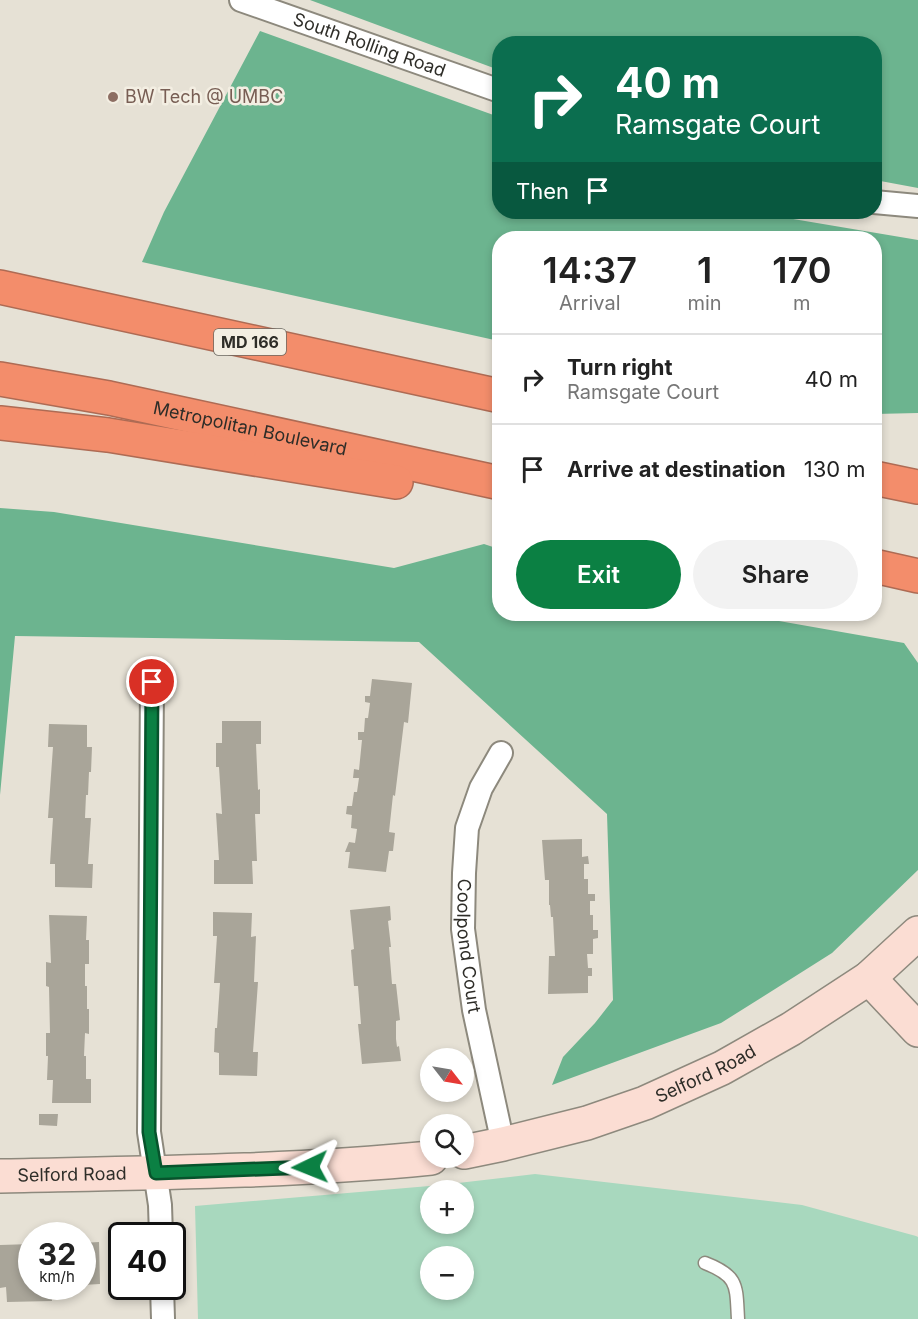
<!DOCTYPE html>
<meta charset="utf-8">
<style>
:root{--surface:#fff;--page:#f2f2f2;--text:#222;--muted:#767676;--line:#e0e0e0;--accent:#0b8043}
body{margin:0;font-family:Inter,sans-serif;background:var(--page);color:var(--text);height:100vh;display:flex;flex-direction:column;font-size:22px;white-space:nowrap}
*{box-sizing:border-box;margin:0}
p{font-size:20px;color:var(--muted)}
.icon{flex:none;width:33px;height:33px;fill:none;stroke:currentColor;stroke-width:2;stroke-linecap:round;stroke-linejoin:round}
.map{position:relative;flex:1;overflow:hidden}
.sheet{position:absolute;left:492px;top:231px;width:390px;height:390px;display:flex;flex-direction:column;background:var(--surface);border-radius:24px;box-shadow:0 3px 9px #0003}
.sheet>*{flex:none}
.banner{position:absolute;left:492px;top:36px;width:390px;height:183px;border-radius:24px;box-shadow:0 3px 9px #0003;background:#0b6e4f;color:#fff;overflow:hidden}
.needle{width:39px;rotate:121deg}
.fabs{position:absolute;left:420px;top:1048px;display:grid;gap:12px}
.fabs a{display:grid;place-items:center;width:54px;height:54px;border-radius:50%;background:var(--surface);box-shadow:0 3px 9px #0003;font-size:30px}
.speed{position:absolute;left:18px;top:1222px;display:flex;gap:12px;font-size:30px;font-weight:700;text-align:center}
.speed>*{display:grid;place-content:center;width:78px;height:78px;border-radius:50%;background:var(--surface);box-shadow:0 3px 9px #0003;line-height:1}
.speed small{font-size:15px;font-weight:400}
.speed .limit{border:3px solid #111;border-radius:9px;background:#fff;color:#111}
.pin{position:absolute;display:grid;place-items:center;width:51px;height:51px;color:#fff;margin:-26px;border:3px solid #fff;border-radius:50%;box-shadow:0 2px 6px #0007}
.me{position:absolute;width:66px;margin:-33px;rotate:268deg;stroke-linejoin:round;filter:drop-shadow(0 0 4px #0008)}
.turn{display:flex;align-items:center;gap:21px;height:126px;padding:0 24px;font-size:27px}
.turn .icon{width:78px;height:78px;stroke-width:2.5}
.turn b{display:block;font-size:42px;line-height:51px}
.then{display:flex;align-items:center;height:57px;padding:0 24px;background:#0003;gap:12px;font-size:22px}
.eta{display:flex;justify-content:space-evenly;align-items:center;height:102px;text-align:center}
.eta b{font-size:36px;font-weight:600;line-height:42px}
.button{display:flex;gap:12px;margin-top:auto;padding:12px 24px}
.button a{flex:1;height:69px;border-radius:36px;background:var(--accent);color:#fff;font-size:24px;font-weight:600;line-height:69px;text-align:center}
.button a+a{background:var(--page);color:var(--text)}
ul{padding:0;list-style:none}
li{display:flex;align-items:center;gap:18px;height:90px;padding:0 24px;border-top:2px solid var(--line)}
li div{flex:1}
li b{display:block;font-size:22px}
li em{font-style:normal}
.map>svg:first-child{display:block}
.green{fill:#a8d8be;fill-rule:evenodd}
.forest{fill:#6cb48f}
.building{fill:#a9a599}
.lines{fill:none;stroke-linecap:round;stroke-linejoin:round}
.lane-casing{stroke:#8d897d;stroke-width:15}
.street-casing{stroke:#8d897d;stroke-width:26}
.secondary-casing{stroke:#8d897d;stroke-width:36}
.highway-casing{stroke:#ae6b54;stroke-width:36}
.lane{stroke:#fff;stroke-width:12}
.street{stroke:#fff;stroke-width:22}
.secondary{stroke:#fbddd3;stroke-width:33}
.highway{stroke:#f38d6b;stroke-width:33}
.route-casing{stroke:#07532c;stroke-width:15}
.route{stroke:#0b8043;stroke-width:10}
.education-dot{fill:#8d6e63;stroke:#f3eee2;stroke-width:2}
.labels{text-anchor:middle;stroke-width:5;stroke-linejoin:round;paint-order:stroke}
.shield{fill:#f3eee2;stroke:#696760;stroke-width:1.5}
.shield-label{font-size:16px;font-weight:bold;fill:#2e2d28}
.street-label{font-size:18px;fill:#2e2d28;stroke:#f3eee2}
.education-label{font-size:18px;fill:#785e54;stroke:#f3eee2;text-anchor:start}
</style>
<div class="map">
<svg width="918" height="1319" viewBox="0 0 918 1319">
<rect width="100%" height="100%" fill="#e6e1d5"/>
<path class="green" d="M535,1174l267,31 114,31 2,1v82h-720l-3,-113 246,-21zM430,1191h34v33h-34zM430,1257h34v33h-34z"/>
<path class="forest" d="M310,0h608v188l-43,-8 -1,-136h-374l-1,26z
M260,31l239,86 1,95h251l167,28v173l-43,1 -1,-176h-374l-1,103 -357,-79 22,-50z
M0,508l54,4 340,56 90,-24 15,5 1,65h240l164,29 14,20v207l-86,83 -111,70 -169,62 11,-28 32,-34 18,-23 -6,-186 -188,-172 -404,-6 -15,159z"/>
<path class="building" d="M372,679l40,4 -4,40 -4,-1 -9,74 -2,-1 -4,37 6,1 -2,18h-4l-3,21 -38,-4 2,-16h-5l4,-10 6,1 2,-14 -6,-1 1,-13 -6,-1 1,-8h5l2,-14h3l2,-14h-6l1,-9 5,1 3,-30h-4v-8h6l1,-14h3l2,-15 -5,-1v-6h5z
M222,721h39v23h-5l2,46 2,-1v25h-5l2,47h-5l1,23h-39v-24h5l-3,-47 6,1 -3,-47h-3v-24h6z
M49,724l38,1v22h5l-1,25h-2l-1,23h-2l-1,23h6l-3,46h5l-1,24 -37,-1v-23h-5l3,-46h-5l5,-71h-5z
M582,839v18l6,-1 1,8h-5v15h4v15h7v7h-5v14h3v15h5v8l-5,1v15h-6l1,14h4v8h-4v17l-40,1 1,-38h6l-2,-39h-2l-1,-12h-1v-25h-4l-3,-40z
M390,906l1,14 -3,1 3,26h-2l3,37h4l4,36 -4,1v18l1,8 2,-1 2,15 -39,3 -4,-40h3l-3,-38h-4l-3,-36 3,-1 -4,-39z
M213,912l39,1 -1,24 5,-1 -2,46h4l-5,70h5l-1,24 -38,-1v-22l-5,-1 1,-24h2l3,-45h-6l3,-47h-4z
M49,915l38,1 -1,24h3v24h-4v22h2v23h2v25l-4,-1 -1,23h2v23h5v24h-39l1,-23h-6l1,-24h-2v-23h4l-1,-46 -3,-1v-24l5,1z
M39,1114h19l-1,12 -18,-1z
M99,1242l1,42 -18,1v-42z
M32,1244v43h19l1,14 -45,1 -1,-15 -6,1v-43z"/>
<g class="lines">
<g class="lane-casing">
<path id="lane" d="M705,1263c34,13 31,23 33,56"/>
</g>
<g class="street-casing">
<g id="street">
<path id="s1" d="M241,0l259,91"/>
<path d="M874,202l44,4"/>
<path d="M152,682l-3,450 11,73 1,31"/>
<path id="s2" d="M501,753l-20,35 -14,40 -3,45 -1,56 11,81 29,134"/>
<path d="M162,1287l1,32"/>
</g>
</g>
<g class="secondary-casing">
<g id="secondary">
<path d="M869,978l49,52"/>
<path id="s3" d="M464,1152l39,-8 84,-21 58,-20 77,-35 69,-39 78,-51 49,-45"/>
<path id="s4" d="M0,1176c144,-3 288,-4 431,-18"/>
</g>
</g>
<g class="highway-casing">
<g id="highway">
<path d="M0,287l500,109"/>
<path id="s5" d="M0,379l109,19 391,85"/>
<path d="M0,423l108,12 288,47"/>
<path d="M874,478l44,9"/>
<path d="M874,566l44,10"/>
</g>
</g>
<use href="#lane" class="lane"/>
<use href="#street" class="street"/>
<use href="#secondary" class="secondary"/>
<use href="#highway" class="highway"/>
</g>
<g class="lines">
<g class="route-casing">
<path id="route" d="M152,682l-3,450 7,41 154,-6"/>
</g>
<use href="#route" class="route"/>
</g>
<circle class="education-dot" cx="113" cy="97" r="6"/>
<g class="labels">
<rect class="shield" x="214" y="329" width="72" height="26" rx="4.5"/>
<g class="shield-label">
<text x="250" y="348">MD 166</text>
</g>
<g class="street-label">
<text dy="6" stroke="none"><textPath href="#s1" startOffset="136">South Rolling Road</textPath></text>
<text dy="6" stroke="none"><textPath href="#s5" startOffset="255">Metropolitan Boulevard</textPath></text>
<text dy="6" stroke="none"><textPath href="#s2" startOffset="201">Coolpond Court</textPath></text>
<text dy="6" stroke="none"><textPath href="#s3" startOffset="255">Selford Road</textPath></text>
<text dy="6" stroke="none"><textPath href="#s4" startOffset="72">Selford Road</textPath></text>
</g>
<g class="education-label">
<text x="125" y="103">BW Tech @ UMBC</text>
</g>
</g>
</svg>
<div class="fabs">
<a><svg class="needle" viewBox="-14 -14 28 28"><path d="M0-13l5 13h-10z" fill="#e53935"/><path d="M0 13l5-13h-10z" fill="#767676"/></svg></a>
<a><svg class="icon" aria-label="search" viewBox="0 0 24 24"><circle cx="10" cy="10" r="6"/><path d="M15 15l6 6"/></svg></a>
<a>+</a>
<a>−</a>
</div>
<div class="speed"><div>32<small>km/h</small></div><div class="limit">40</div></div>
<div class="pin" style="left:152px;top:682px;background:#d93025"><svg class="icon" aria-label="arrive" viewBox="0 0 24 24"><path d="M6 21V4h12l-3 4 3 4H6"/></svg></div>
<svg class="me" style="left:310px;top:1167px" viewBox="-20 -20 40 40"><path d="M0-17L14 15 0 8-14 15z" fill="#0b8043" stroke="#fff" stroke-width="4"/></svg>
<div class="banner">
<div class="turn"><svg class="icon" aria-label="right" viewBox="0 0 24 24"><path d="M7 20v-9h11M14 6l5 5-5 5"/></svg><div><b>40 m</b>Ramsgate Court</div></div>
<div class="then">Then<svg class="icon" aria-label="arrive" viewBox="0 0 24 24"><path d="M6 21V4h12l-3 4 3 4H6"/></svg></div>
</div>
<section class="sheet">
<div class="eta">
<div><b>14:37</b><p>Arrival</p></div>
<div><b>1</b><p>min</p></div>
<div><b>170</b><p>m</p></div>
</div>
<ul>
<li><svg class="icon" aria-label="right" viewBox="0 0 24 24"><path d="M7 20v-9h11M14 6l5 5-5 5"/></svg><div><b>Turn right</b><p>Ramsgate Court</p></div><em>40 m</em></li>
<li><svg class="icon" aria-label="arrive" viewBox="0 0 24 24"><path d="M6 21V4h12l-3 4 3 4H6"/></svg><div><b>Arrive at destination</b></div><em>130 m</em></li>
</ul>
<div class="button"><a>Exit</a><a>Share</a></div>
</section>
</div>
